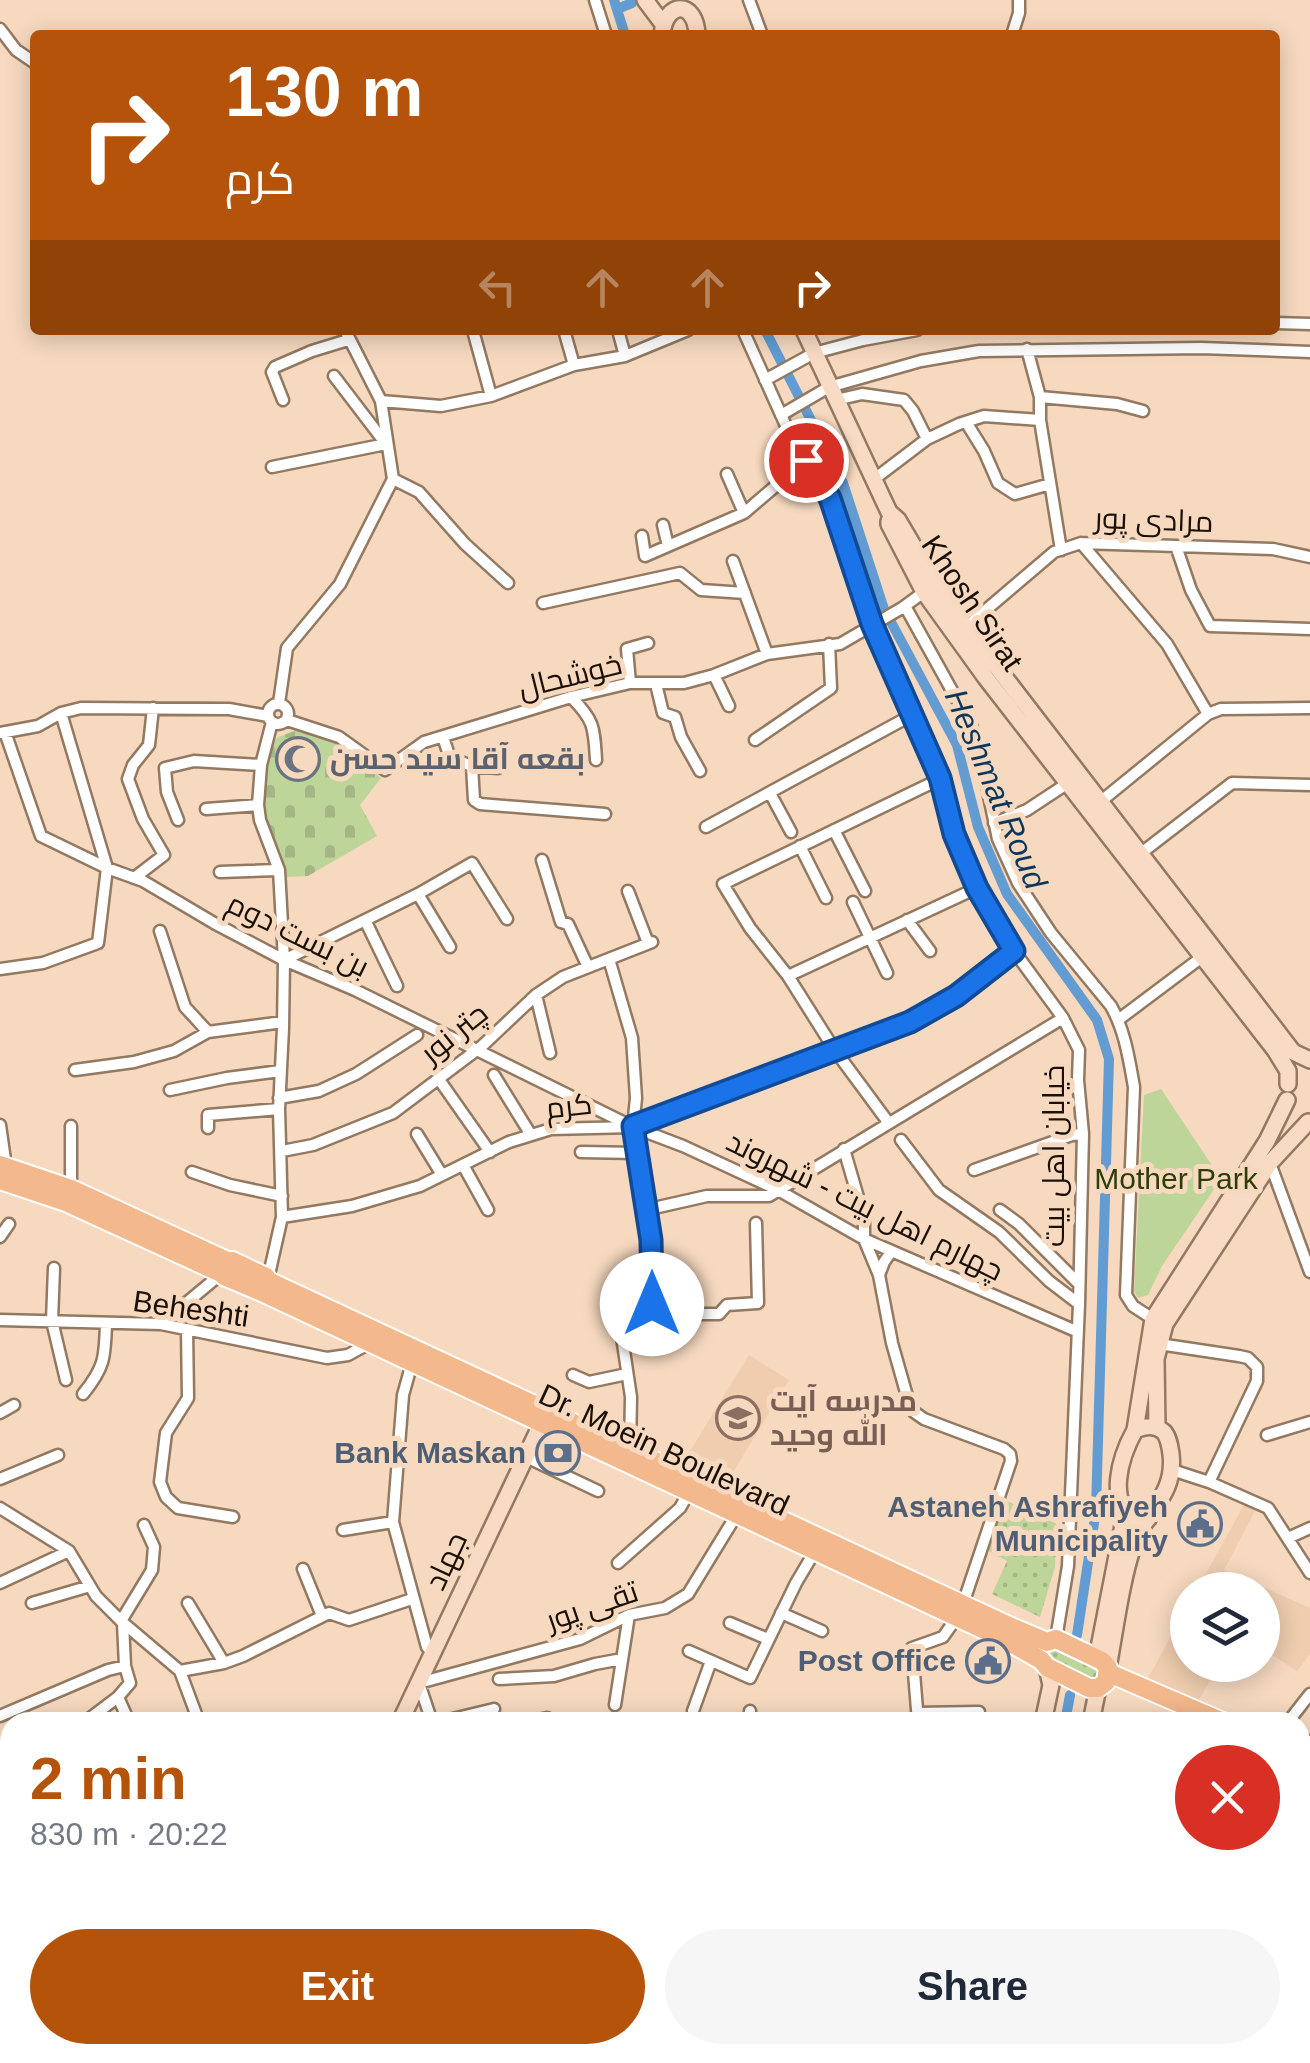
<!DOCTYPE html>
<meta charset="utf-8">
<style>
:root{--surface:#fff;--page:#f6f6f7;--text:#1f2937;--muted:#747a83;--accent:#b45309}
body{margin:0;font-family:Helvetica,Cairo,sans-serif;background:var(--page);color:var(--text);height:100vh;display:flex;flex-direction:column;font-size:38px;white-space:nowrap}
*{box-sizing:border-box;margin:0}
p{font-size:32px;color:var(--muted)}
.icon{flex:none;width:55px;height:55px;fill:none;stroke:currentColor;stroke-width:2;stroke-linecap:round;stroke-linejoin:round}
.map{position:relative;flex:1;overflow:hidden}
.sheet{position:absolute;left:0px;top:1712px;width:1310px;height:352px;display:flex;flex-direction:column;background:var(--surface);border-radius:30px 30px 0 0;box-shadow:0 5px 25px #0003}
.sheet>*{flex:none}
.guide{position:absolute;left:30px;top:30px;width:1250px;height:305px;border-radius:10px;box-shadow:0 5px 25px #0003;background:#b45309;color:#fff;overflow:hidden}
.controls{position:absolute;left:1170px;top:1572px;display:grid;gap:20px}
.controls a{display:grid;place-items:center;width:110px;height:110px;border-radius:50%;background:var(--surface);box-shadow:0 5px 25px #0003;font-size:50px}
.pin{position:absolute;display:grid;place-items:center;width:85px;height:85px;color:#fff;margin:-42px;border:5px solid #fff;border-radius:50%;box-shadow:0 2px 10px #0007}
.me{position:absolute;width:110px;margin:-55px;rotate:0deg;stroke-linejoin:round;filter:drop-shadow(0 0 8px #0008)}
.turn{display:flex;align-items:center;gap:35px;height:210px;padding:0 30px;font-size:45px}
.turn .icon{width:130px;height:130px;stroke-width:2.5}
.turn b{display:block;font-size:70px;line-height:85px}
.lanes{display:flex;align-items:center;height:95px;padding:0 30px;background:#0003;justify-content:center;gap:50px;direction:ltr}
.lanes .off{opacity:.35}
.round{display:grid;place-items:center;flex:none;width:105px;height:105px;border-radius:52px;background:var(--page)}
.summary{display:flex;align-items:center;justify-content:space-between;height:170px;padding:0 30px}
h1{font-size:60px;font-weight:700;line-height:75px;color:var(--accent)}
.cta{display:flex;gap:20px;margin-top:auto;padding:20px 30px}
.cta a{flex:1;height:115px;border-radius:60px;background:var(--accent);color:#fff;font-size:40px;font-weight:700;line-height:115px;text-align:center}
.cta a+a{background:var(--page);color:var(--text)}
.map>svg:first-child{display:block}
.built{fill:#efcdae}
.grass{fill:url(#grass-dots)}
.cemetery{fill:url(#cemetery-stones)}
.green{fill:#bed59a}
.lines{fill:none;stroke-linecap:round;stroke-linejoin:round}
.canal{stroke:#629cd3;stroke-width:10}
.street-casing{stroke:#937961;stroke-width:15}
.secondary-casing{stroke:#937961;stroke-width:20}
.primary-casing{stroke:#fff;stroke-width:22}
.street{stroke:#fff;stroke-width:10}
.secondary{stroke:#f9dbc5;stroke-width:15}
.primary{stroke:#f3b88b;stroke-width:18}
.route-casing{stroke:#114b97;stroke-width:25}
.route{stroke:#1a73e8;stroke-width:18}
.labels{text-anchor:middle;stroke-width:10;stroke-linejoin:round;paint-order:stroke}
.street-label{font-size:30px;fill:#1a1007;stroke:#f6d9bf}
.worship-label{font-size:30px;font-weight:bold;fill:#5b616d;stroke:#f6d9bf;text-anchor:start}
.park-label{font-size:30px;fill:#2e3e07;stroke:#f6d9bf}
.education-label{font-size:30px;font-weight:bold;fill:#785e54;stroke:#f6d9bf;text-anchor:start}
.service-label{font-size:30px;font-weight:bold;fill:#4e5e75;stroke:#f6d9bf;text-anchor:end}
.water-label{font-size:32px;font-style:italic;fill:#0b375c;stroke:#f6d9bf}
</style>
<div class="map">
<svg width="1310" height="2063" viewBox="0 0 1310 2063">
<defs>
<pattern id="grass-dots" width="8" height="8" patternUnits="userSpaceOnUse" patternTransform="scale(2.5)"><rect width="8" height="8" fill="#bed59a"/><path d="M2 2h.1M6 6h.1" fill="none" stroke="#a3b683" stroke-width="1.8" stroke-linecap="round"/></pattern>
<pattern id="cemetery-stones" width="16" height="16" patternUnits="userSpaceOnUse" patternTransform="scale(2.5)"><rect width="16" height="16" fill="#bed59a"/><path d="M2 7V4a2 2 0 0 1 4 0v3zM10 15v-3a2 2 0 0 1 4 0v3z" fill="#a3b683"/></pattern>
</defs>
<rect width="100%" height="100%" fill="#f6d9bf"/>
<path class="built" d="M749,1355l40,25 -59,97 -43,-21z
M1245,1503l11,6 -32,61 86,38v46l-13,17 -34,-22 -1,-59h-65z
M1187,1607l1,58h31l-23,40 -49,-25z"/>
<path class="grass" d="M1001,1498l56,26 -2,43 -15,50 -48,-23 15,-33 -18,-10z
M1051,1645l50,20 -2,17 -48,-18 -6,-10z"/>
<path class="cemetery" d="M300,729l32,11 49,38 -21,27 17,31 -69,40 -21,1 -21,-57 -5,-26 7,-45 10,-12z"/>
<path class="green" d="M1161,1089l60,90 -59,87 -14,29 -10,3 -4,-7 10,-196z"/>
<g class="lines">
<path class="canal" d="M614,0l11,35
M617,9l15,-6
M765,330l78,153 41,126 73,136 21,82 29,67 90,126 12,39 -13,451 -19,125
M1065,1722l5,-27
M964,2063l3,-8"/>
<g class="street-casing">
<path id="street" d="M595,0l11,35
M749,0l13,35
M0,29l16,21 19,13
M1012,35l7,-22v-13
M1275,323l35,1
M564,330l10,35
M618,330l7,26
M743,330l44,98 43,70 42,126 68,155 14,55 23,54 37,63 49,67 16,32 -1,30 5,54 -4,170 -11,262 -12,73
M474,334l17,62
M765,380l49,-27 49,-13 54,-10
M1040,397l77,7 26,7
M283,400l-11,-28 3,-5 37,-16 36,-11
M836,400l26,-6 42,6 9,11 14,28 -54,41
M381,401l60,5 50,-10 83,-31 51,-9 63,-26
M781,415l48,-28 92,-26 58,-10 222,-3 109,4
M1040,420l21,130
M966,422l18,29 14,32 17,11 35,-10
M927,439l32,-15 25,-8 56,4v-23l-13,-48
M272,467l114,-23 -52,-68
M727,474l17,39
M393,479l26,13 46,52 43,39
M663,525l5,21
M642,536l3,20 99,-43 62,-53
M1081,543l86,101 41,70
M1176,546l15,44 19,36 100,3
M733,561l34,93
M543,603l137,-30 21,17 44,3
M905,606l66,119 7,19 20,95 20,44 33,50 60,73c14,25 18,53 23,81l-8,208 7,11 20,13
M966,627l88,-75 27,-9 192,6 37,8
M714,675l15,31
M630,683l-3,-34 21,-6
M656,684l7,29 12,4 6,20 19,34
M571,697c24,24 23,31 25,63
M279,703l8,-55 53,-64 53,-105 -12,-78 -36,-71
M268 714a10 10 0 1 1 20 0a10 10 0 1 1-20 0Z
M287,720l52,17 46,33 39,-28 147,-45 59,-14h54l30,-8 53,-21 73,-10 62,-36 22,-16
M5,732l36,104 66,32 36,13 71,42 70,37 71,30 278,137 50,19 95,44 86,49 212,92
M0,733l38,-7 23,-13 20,-5 148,1 39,7
M443,737l7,21 22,8 2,34 6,4 125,10
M755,740l76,-52 -2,-44
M472,766l26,2
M770,793l21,39
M1100,802l108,-88 13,-5 89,-1
M206,809l52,-4
M178,820l-11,-28 -2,-24 29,-7 67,4
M994,823l33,-13 41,-27
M706,827l206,-112
M834,830l31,61
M800,846l26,52
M1140,854l92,-71 78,2
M542,860l19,62 7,2 20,43
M220,872l59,-2
M134,878l30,-23 -21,-36 -15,-40 5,-14 16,-20 4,-37
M628,891l20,52
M418,894l32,53
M853,902l34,71
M365,920l32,66
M907,920l23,31
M160,931l25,76 23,25
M609,959l23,79 4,60 -3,29 18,113 1,74
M284,960l134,-66 54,-31 35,56
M0,969l43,-6 55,-20 9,-75 -46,-155
M788,976l189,-88
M536,995l14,58
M1118,1020l84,-63
M75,1070l59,-8 40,-11 34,-19 75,-10
M494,1075l37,60
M438,1078l52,74
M170,1090l57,-12 53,-7
M279,1098l40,-7 37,-17 61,-39
M888,1122l-54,-73 -46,-73 -38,-48 -27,-44 217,-105
M0,1125l6,42
M71,1126v63
M208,1128v-13l71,-6
M417,1134l25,41
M901,1140l38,50 60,42 50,49 30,23
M844,1149l20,69v21l15,36 5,-13 7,-10
M282,1151l31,-6 80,-32 89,-67 54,-51 27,-18 89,-35
M581,1152l56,1
M1270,1163l40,109
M463,1165l25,45
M974,1170l98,-35 11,-1
M192,1172l38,13 52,11
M645,1210l62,-14h62l294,-178
M1000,1210l19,14 60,60
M282,1217l70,-11 68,-20 89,-44 42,-13 82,-2 276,-106 47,-25 58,-45
M0,1237l9,-13
M54,1268l-2,53 14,59
M879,1275l13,68 17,60 5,9 10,7 80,30 6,5 1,7 -48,143
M268,1279l14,-62 -3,-108 4,-81 1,-68 -5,-90 -19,-50 -2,-15 3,-40 11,-43
M0,1320l161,4 166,34 21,-3 22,-12
M161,1324l60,-50
M187,1329l1,69 -22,35 -6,49 6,15 12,11 55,9
M1159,1344l80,12 9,2 9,9v14l-48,101
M412,1363l-9,32 -10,127 34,125 6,6
M573,1375l16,7 38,-8
M83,1394c22,-27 22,-37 23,-71
M0,1413l14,-8
M1267,1435l43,-13
M630,1449l1,-52 -9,-60 9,-18 21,-5h67l8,-9 31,-2 -2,-80
M526,1457l72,34
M1172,1470l37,12 59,26 42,65
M0,1479l58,-24
M0,1508l69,43 27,45 25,25 59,50 19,51
M343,1530l50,-8
M1288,1538l22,-10
M618,1563l62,-55 9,-16
M303,1569l19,47
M0,1583l69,-32
M32,1603l58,-17
M188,1603l36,60
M781,1613l41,18
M121,1621l31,-51 2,-23 -10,-22
M730,1623l38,16
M689,1651l61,27 46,-95 19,-32
M180,1671l44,-8 19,-7 86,-43 20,7 63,-21
M499,1679l55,-3 41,-12 27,-5
M118,1697l11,25
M615,1705l14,-90
M917,1713l62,-1
M0,1716l108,-46 17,-4
M85,1722l33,-25 12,-14 -5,-17 -2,-43
M432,1722l-13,-39 161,-44 49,-24 36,-7 23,-14 49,-80
M440,1722l54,-13
M529,1722l18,-4 8,4
M694,1722l-1,-11 18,-50
M749,1722l1,-11
M918,1722l-6,-74 31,-11 14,-20
M1193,1722l1,-2
M1288,1722l22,-28
M1300,1754l10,-13
M0,1787l10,-8
M1300,1906l10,-12
M1300,1911l10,9
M0,1940l10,-33
M0,1954l10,3
M1300,1993l10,4
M0,1994l6,2 4,-10
M516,2055l1,8
M705,2055v8
M743,2055l1,8
M803,2055l1,8
M1076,2055l1,8
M1196,2055l5,8
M256,2063l2,-8
M1215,2063l4,-8"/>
</g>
<g class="secondary-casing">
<path id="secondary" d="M645,0l18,24
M662,35c3,-35 34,-35 35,0
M804,330l85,182 9,8 36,61 32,46 327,425 17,8
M889,521v3l35,68 62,86 289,372 13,21v13
M1157,1428l-1,-69 9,-35 105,-161 38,-41
M1135,1430l18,-111 114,-178 20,-41
M1097,1658l28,-143
M1108,1668c7,-38 13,-86 25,-122 12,-35 43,-50 38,-92 -1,-7 -2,-16 -7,-22 -9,-8 -19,-6 -29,-2 -15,27 -29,72 1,92l12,-3
M400,1722l146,-308
M1043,1722l8,-37 -4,-18
M1091,1722l7,-34
M932,2063l3,-8
M986,2063l4,-8"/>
</g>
<g class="primary-casing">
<path id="primary" d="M0,1165l71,24 156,72
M0,1180l66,22 155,71
M262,1292l5,-2 2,-6 -3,-7 -34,-16 -10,2 -2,6 4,7 38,16 740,346 39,22 6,7 42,21h9l8,-6 2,-14 -6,-7 -46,-22 -9,3 -36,-15 -743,-346
M1109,1673l114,49
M1300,1768l10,5
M0,1848l10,6
M0,1869l10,6
M345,2055l15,8
M386,2055l15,8"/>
</g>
<use href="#street" class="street"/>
<use href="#secondary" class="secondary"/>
<use href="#primary" class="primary"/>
</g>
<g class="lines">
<g class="route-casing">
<path id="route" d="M652,1304l-1,-64 -18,-114 277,-104 46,-26 58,-45 -37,-63 -23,-54 -14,-56 -68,-154 -42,-126 -24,-38"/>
</g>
<use href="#route" class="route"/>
</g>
<defs>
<g id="mosque-ring" transform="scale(2.25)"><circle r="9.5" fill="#f6d9bf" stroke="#6b7280" stroke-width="1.5"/><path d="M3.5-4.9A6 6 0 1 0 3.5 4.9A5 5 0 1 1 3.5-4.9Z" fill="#6b7280"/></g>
<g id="school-ring" transform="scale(2.25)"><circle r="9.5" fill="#f6d9bf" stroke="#8d6e63" stroke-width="1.5"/><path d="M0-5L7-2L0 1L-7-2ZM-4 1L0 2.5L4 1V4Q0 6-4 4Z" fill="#8d6e63"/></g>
<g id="bank-ring" transform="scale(2.25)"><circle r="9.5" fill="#f6d9bf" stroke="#5c6f8a" stroke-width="1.5"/><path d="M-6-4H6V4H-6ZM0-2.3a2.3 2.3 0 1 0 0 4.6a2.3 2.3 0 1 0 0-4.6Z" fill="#5c6f8a"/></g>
<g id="civic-ring" transform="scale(2.25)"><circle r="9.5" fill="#f6d9bf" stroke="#5c6f8a" stroke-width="1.5"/><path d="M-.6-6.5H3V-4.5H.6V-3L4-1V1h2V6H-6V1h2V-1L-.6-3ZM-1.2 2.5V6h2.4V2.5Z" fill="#5c6f8a"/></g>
</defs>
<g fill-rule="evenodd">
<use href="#mosque-ring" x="298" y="759"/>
<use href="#school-ring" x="738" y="1418"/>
<use href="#bank-ring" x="558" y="1453"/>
<use href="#civic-ring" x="1200" y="1524"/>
<use href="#civic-ring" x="988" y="1661"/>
</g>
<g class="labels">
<g class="street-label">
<text transform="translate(1154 520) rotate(2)" y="10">مرادی پور</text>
<text transform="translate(972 603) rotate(56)" y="10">Khosh Sirat</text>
<text transform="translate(570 676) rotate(-14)" y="10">خوشحال</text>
<text transform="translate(298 935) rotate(26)" y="10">بن بست دوم</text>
<text transform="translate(454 1033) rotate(-39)" y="10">چتر نور</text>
<text transform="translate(569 1106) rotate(-6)" y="10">کرم</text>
<text transform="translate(1054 1156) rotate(-90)" y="10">خیابان اهل بیت</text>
<text transform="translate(865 1206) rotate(26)" y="10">چهارم اهل بیت - شهروند</text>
<text transform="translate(191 1309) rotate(8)" y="10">Beheshti</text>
<text transform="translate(664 1450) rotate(25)" y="10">Dr. Moein Boulevard</text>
<text transform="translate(446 1561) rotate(-65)" y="10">جهاد</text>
<text transform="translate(592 1606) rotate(-19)" y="10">تقی پور</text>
</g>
<g class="worship-label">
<text x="330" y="769">بقعه آقا سید حسن</text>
</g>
<g class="park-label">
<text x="1176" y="1189">Mother Park</text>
</g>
<g class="education-label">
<text x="770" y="1411">مدرسه آیت<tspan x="770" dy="34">الله وحید</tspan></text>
</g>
<g class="service-label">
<text x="526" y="1463">Bank Maskan</text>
<text x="1168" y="1517">Astaneh Ashrafiyeh<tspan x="1168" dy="34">Municipality</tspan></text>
<text x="956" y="1671">Post Office</text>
</g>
<g class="water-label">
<text transform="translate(996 789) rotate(67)" y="11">Heshmat Roud</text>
</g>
</g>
</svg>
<div class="controls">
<a><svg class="icon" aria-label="layers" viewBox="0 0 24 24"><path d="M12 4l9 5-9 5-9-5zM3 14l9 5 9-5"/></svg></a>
</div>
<div class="pin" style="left:806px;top:460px;background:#d93025"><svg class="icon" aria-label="arrive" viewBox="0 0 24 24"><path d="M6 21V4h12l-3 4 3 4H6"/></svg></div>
<svg class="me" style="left:652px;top:1304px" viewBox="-20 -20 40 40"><circle r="19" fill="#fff"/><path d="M0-13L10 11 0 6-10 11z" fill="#1a73e8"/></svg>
<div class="guide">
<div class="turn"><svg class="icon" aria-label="right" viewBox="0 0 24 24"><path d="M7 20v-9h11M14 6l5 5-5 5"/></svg><div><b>130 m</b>کرم</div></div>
<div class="lanes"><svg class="icon off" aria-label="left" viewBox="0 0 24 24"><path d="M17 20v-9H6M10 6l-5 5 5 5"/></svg><svg class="icon off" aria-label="ahead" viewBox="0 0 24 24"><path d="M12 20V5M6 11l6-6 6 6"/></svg><svg class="icon off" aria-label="ahead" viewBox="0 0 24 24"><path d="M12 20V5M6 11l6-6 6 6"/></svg><svg class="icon" aria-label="right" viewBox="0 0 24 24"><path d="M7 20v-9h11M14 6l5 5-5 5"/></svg></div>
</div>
<section class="sheet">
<div class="summary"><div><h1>2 min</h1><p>830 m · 20:22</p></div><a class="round" style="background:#d93025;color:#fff"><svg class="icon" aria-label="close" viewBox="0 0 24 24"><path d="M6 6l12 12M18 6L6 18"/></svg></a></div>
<div class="cta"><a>Exit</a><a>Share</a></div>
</section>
</div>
